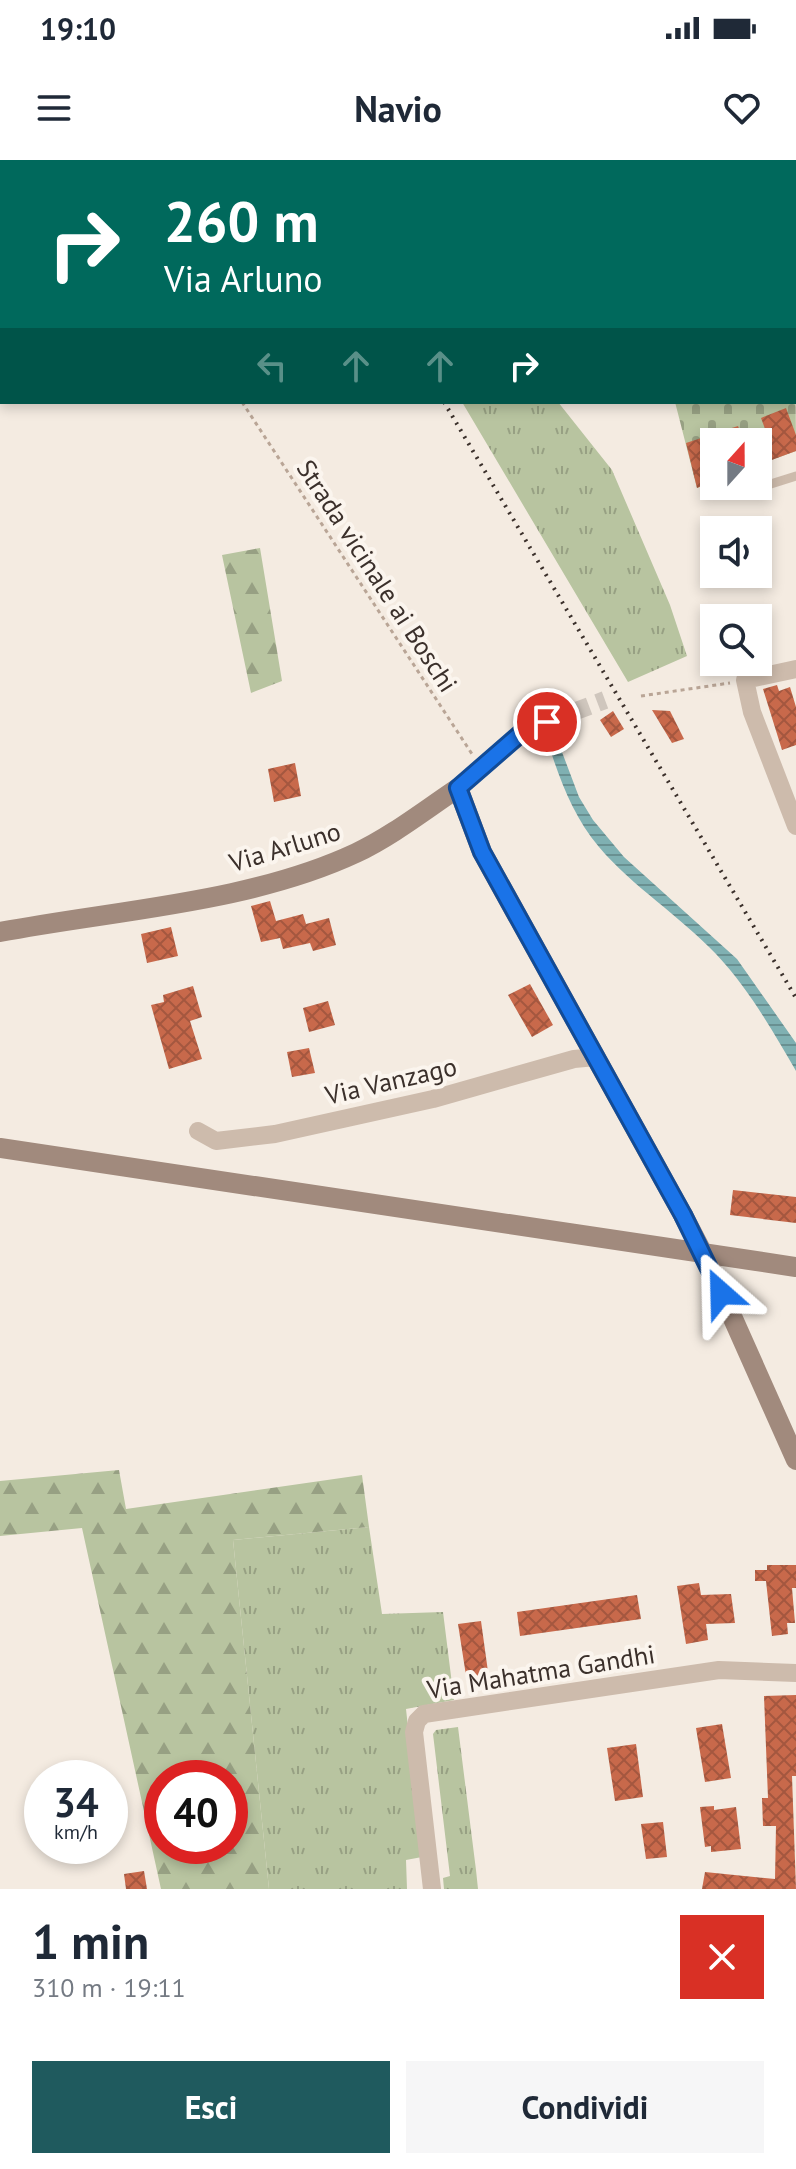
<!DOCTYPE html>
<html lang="it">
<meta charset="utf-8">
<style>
:root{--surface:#fff;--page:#f6f6f7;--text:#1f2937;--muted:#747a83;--accent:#1f5a5e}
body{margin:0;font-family:"PT Sans",sans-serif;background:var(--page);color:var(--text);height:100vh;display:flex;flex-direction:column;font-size:30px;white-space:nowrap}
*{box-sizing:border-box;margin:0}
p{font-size:26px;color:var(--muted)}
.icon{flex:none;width:44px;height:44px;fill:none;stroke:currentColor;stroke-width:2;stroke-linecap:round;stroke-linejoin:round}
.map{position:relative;height:1729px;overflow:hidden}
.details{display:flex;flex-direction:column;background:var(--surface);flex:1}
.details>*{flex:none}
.guide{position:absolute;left:0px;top:0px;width:796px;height:244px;box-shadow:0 4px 12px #0003;background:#00695c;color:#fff;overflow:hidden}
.needle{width:52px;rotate:21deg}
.tools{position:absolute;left:700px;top:268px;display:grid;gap:16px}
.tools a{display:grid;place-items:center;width:72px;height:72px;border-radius:0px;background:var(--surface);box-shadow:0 4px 12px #0003;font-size:40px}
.speed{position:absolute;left:24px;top:1600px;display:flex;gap:16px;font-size:40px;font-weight:700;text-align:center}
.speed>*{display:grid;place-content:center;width:104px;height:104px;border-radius:50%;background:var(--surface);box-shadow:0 4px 12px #0003;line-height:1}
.speed small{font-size:20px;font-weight:400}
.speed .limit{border:12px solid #d22;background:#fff;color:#111}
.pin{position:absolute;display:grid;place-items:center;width:68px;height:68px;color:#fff;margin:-34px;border:4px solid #fff;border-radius:50%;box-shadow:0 2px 8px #0007}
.me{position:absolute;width:88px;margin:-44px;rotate:335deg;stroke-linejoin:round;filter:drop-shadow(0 0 6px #0008)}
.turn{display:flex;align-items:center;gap:28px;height:168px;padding:0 32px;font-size:36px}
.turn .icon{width:104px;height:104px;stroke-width:2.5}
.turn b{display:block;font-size:56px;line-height:68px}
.lanes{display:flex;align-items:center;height:76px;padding:0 32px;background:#0003;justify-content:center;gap:40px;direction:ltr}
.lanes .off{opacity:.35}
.round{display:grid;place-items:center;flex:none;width:84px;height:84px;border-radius:0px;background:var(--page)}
.overview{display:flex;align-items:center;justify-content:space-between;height:136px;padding:0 32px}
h1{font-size:48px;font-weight:700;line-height:60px}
.button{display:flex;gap:16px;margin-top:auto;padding:16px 32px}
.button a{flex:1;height:92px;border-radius:0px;background:var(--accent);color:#fff;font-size:32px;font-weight:700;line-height:92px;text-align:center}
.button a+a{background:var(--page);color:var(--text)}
.status{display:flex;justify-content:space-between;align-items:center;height:56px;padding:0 40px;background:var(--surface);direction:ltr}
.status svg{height:22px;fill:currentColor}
header{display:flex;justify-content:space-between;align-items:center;height:104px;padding:0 32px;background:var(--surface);font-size:36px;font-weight:700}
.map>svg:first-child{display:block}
.grass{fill:url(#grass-tufts)}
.forest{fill:url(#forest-firs);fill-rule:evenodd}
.cemetery{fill:url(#cemetery-stones)}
.water{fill:url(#water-rules)}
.building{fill:url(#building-cross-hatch)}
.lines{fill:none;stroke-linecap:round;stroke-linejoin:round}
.street-tunnel{stroke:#cfc6bd;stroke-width:18;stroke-dasharray:18 9;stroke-linecap:butt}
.path{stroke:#b9a596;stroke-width:3;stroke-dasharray:4 4;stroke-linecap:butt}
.lane{stroke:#cdbbac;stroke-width:9}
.street{stroke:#cdbbac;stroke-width:18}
.secondary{stroke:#a18a7d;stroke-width:20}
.rail{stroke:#3b302b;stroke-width:4;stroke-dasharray:2 6;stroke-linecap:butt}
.secondary-bridge{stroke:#a18a7d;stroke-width:20}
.route-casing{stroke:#114b97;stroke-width:20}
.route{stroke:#1a73e8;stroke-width:14}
.labels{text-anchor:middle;stroke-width:8;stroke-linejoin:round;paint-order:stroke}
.street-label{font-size:26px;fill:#3b302b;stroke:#fbf5ee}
</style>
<div class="status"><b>19:10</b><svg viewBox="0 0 49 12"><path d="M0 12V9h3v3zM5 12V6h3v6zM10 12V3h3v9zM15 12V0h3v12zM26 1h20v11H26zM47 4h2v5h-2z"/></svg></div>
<header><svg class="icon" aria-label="menu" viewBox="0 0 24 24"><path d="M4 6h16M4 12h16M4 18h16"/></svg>Navio<svg class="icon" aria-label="heart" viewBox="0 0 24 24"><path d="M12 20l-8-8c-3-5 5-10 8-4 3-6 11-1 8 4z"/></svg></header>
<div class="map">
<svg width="796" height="1729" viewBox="0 0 796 1729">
<defs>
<pattern id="grass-tufts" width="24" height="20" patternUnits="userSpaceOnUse" patternTransform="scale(2)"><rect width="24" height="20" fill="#b8c4a0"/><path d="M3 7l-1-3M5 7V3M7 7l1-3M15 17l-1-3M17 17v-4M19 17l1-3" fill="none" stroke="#97a083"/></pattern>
<pattern id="forest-firs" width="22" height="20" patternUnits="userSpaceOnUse" patternTransform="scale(2)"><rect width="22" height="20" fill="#b8c4a0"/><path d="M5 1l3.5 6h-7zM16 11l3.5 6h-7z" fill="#97a083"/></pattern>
<pattern id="cemetery-stones" width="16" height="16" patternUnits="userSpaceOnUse" patternTransform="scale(2)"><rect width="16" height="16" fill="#b8c4a0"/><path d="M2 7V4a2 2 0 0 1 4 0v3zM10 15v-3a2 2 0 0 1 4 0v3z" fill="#97a083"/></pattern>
<pattern id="water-rules" width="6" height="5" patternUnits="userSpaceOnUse" patternTransform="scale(2)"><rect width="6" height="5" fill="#7fb0b2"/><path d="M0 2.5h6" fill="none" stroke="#699091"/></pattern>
<pattern id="building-cross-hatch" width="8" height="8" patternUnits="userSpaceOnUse" patternTransform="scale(2)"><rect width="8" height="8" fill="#c8694b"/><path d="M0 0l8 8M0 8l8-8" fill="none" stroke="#a4573f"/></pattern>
</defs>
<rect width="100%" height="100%" fill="#f4ebe1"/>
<path class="grass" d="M462,242h96l54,68 58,135 17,51 -59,26z
M369,1367l13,87 61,-2 11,88 -48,9 16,148 -16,3 1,29h-138l-36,-349z
M458,1567l18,143 2,19h-34l-1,-11 7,-2 -17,-142 3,-4z"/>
<path class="forest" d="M260,388l22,133 -31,12 -29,-138z
M119,1310l7,39 236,-34 7,52 -136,13 36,349h-108l-79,-361 -82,8v-55zM162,1618h68v68h-68z"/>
<path class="cemetery" d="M794,42l2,249 -38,14v-23h-44v39l-17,7 -22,-86h119z"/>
<path class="water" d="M554,571l25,66 14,23 31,37 113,102 59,84v28c-24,-41 -47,-82 -80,-117 -36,-38 -83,-67 -117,-107 -26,-31 -39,-67 -51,-104l4,-2 -3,-9z"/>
<path class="building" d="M786,248l10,27v16l-38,14v-19l12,-4 -9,-24z
M738,266l6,16h-30v39l-17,7 -11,-45z
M777,525l2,6 11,-4 6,20v38l-14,5 -19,-61z
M652,550l18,1 14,28 -12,4z
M613,551l11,18 -13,8 -11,-17z
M295,603l6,33 -27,6 -6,-33z
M270,741l6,20 27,-7 3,10 23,-6 7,27 -23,6 -3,-8 -27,6 -3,-11 -19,4 -10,-36z
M171,767l7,29 -31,7 -6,-29z
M530,824l23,41 -21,12 -24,-42z
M193,826l9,31 -12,4 12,38 -33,10 -18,-64 13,-3 -1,-7z
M328,841l7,24 -26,7 -6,-24z
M309,888l6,25 -23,4 -5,-25z
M733,1030l63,7v26l-66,-8z
M767,1405h29v23h-4l3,35h-8l1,11 -16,2 -6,-55h-11v-11h12z
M699,1423l2,12 30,-1 4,29 -29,1 2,16 -22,4 -9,-58z
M637,1435l4,24 -121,17 -3,-24z
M481,1461l8,58 -22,3 -9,-58z
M796,1535v81h-4l4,113h-94l3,-17 70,7 1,-53h-13l-1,-28h6l-4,-102z
M722,1564l9,54 -26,4 -9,-54z
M636,1584l7,53 -28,4 -8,-53z
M714,1646v4l22,-3 5,42 -30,3v-6l-6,1 -5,-40z
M663,1662l4,35 -21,2 -5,-35z
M144,1711l3,18h-21l-2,-15z"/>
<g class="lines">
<path class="street-tunnel" d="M547,562l58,-22"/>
<path class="path" d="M160,0v2
M659,0v2
M794,35h2
M242,242l230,352
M641,536l89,-13"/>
<path class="lane" d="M745,332l51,-16"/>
<path class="street" d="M796,509l-51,11 7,32 44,114
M458,628l69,-60 20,-6
M198,971l18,10 59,-7 158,-35 141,-40 22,-2
M432,1729l-18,-157 3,-11 7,-7 295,-44 77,3"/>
<path class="secondary" d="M0,772c115,-22 249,-29 356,-79 36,-17 69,-43 102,-65l24,64 201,363
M0,988l796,119
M710,1107l86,193"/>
<path class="rail" d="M298,0l2,2
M444,242l352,596"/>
<path class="secondary-bridge" d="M683,1055l27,52"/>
</g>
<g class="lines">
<g class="route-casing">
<path id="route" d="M547,562l-20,6 -69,60 24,64 201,363 38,78"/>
</g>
<use href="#route" class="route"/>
</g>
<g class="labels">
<g class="street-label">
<text transform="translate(377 416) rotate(57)" y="9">Strada vicinale ai Boschi</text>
<text transform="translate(285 687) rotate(-17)" y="9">Via Arluno</text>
<text transform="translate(391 921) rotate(-13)" y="9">Via Vanzago</text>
<text transform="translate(541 1512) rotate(-9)" y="9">Via Mahatma Gandhi</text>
</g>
</g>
</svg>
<div class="tools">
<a><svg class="needle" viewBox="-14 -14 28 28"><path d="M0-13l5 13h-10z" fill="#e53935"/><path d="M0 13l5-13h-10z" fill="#747a83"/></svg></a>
<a><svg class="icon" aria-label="sound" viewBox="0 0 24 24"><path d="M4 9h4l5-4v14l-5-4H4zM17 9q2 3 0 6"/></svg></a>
<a><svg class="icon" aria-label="search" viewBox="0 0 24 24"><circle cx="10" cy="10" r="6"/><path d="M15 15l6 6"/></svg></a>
</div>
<div class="speed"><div>34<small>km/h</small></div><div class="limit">40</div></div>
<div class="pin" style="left:547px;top:562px;background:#d93025"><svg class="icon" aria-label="arrive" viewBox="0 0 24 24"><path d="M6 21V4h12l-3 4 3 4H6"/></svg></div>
<svg class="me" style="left:721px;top:1133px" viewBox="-20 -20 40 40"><path d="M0-17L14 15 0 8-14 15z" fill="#1a73e8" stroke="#fff" stroke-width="4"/></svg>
<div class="guide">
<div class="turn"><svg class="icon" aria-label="right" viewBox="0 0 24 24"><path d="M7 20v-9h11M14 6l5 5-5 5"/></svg><div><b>260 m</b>Via Arluno</div></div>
<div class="lanes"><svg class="icon off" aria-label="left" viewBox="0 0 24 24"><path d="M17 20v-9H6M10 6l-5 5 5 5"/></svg><svg class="icon off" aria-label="ahead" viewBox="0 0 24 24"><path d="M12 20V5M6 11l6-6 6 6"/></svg><svg class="icon off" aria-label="ahead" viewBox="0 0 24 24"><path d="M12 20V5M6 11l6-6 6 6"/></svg><svg class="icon" aria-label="right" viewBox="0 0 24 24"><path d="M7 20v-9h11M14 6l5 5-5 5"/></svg></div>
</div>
</div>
<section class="details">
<div class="overview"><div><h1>1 min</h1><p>310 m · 19:11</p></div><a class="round" style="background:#d93025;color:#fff"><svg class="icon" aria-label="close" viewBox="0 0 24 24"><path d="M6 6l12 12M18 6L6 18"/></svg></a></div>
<div class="button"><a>Esci</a><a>Condividi</a></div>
</section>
